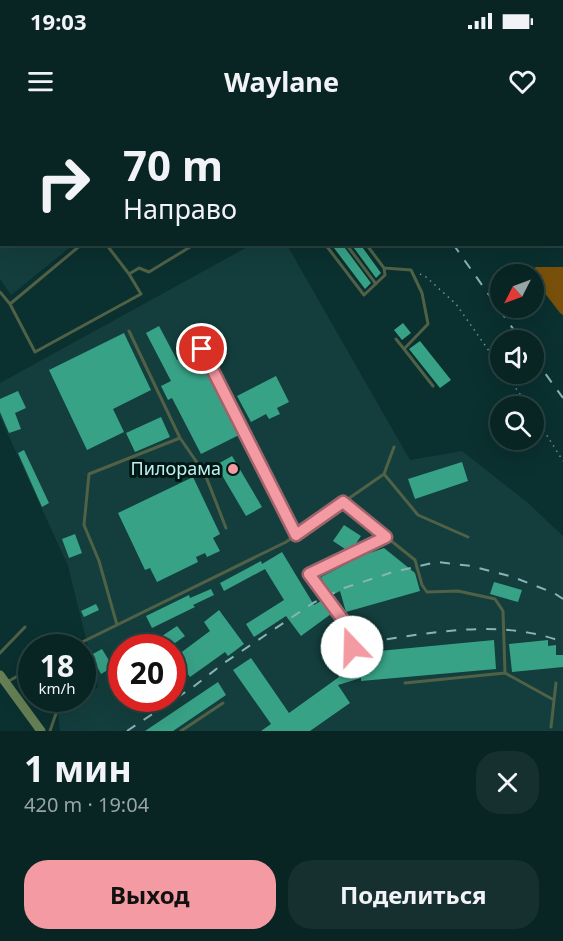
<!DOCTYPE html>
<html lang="ru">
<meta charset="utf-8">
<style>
:root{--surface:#082423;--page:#163030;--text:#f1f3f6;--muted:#98a4a6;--line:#294141;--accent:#f49aa3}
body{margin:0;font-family:"Noto Sans",sans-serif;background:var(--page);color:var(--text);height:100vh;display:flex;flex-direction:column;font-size:22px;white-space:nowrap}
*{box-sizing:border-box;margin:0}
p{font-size:20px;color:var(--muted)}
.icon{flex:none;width:33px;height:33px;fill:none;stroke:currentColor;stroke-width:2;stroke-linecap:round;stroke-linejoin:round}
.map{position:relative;height:611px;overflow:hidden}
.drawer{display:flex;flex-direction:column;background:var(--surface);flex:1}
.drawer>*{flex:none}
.banner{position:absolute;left:0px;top:0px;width:564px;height:126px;box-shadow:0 6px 24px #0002,0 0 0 2px var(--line);background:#082423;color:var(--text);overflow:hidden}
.needle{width:39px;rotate:228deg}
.controls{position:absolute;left:490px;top:144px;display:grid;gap:12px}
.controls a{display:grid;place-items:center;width:54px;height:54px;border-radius:50%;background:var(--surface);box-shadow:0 6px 24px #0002,0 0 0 2px var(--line);font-size:30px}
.speed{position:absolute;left:18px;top:514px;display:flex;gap:12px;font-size:30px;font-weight:700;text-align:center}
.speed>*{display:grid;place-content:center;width:78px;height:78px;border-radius:50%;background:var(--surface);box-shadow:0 6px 24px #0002,0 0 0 2px var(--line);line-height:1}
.speed small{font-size:15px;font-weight:400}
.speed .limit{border:9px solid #d22;background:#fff;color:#111}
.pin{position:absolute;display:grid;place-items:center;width:51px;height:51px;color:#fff;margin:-26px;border:3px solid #fff;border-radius:50%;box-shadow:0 2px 6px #0007}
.me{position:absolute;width:66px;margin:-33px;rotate:339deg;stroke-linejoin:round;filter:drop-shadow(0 0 4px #0008)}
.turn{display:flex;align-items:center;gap:21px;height:126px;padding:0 24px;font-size:27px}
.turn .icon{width:78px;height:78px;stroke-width:2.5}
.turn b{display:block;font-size:42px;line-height:51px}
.round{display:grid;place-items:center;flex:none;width:63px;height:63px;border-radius:24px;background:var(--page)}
.head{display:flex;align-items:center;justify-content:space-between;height:102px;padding:0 24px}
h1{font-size:36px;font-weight:700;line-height:45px}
.button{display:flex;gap:12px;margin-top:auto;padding:12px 24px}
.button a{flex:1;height:69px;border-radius:24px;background:var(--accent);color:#111;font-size:24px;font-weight:700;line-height:69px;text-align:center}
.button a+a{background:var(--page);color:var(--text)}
.status{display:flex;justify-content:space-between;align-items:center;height:42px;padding:0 30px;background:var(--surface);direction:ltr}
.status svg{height:16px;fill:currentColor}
header{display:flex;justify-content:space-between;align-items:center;height:78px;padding:0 24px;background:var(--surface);font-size:27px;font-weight:700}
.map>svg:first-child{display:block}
.built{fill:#133e3d;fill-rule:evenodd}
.forest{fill:#7a510b}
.building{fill:#38a287}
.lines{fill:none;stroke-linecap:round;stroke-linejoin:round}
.path{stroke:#689594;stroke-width:1.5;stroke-dasharray:1.5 4.5;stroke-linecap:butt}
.service{stroke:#516146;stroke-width:3}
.secondary{stroke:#668054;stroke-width:9}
.rail{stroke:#86b5b3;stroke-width:2;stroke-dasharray:10 10;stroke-linecap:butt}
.route-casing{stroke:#9f646a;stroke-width:15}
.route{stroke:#f49aa3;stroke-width:10}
.poi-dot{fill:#f49aa3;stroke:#001716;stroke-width:2}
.labels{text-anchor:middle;stroke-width:6;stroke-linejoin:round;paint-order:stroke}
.poi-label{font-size:18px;fill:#bef1ef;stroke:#001716;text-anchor:end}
</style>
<div class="status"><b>19:03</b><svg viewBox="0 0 49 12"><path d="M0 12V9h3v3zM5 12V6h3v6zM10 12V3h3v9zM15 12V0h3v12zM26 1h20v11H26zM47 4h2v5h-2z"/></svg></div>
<header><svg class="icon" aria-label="menu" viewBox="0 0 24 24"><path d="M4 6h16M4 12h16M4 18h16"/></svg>Waylane<svg class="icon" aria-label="heart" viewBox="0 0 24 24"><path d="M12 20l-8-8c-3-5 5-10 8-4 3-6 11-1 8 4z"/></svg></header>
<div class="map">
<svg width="563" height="611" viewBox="0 0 563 611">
<rect width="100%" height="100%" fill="#0a302f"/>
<path class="built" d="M1,26l1,98 71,1 -62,50 -11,-16v-132z
M251,125h36l123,215 52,-9 65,51 36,34v195h-503l-2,-17 22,-15h2l1,-1 15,-11 -30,-121 -68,-149v-34zM122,528h50v51h-50z"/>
<path class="forest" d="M536,147h27v48l-3,-2 -16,-21 -13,-22z"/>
<path class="building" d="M331,124h11l29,39 -6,6z
M351,124h9l21,29 -5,5z
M403,203l8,10 -9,7 -8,-10z
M159,206l18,34 21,-12 43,86 -40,20 -29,-56 -4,2 -7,-14 10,-5 -25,-48z
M124,213l27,57 -38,19 11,23 -37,18 -38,-80z
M420,221l31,39 -11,8 -31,-39z
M276,256l13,26 -12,6 3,6 -11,5 -3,-5 -15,8 -14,-26z
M18,271l8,17 -11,5 6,16 -12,4 -9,-21v-13z
M161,297l9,20 -35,15 -9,-19z
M24,330l25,53 -7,4 -24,-54z
M232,336l30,51 -16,9 -30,-51z
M462,342l6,19 -53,18 -7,-20z
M193,357l27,57 -7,4 7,13 -13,6 -2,-4 -9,4 2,5 -41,20 -7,-14 -5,2 -27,-57z
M344,405l17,11 -8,12 -5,3 -15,-10z
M75,414l7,19 -13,5 -7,-19z
M384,428l31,25 5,18 -74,21 -6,-21 -10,5 -9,-19 43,-22z
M282,432l32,53 7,-4 10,13 -30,22 -15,-20 -32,21 -8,-13 38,-24 -19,-31 -41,22 -4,-8 41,-22 1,3z
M494,462l28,8 -4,12 -28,-8z
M211,469l3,6 -21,10 2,2 -43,21 -6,-12 43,-21 1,3z
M96,484l3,6 -15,7 -3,-6z
M219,490l25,34 -16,12 -3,-4 -35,25 -15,-20 35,-26 -6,-9z
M177,506l8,10 -17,12h-6l-6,-8z
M342,511l12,39 4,3 2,-1 2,-3 -4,-16 136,-13 2,29 -135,12v-3l-23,7 12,18 -40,28h-49l10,-7 -38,-54 18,-12 38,55 50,-36 -13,-41z
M548,520v6l8,-1v10h7v12l-51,5 -3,-28z
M102,529l11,18 -12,7 -10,-19z
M218,562l8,13 -53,36h-28z"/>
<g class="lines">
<path class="path" d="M420,154l6,3 30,27 45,64
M505,254l24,32
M534,295l29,46"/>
<path class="service" d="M138,0l1,2
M225,0l1,2
M274,0l1,2
M265,2l1,-2
M106,124l23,30
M325,124l39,51 21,-20 -1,-7
M346,124l30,40
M366,124l18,24 27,2 11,23 6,31 -24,25 29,37
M0,172l10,12 25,48 106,-58 -12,-20 10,-6 10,4 46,-28
M10,184l72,-60
M129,211l51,107
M396,219l8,10
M202,229l94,186
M384,354l34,41 50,22
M343,382l72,58 7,25 5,7 31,-1 37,8 8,12 2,62 49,27
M117,505l-18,-64 -15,-36 5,-51 91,-36 25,36 21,54
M72,527l214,-105 98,-68 10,-27
M0,533l25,-26
M82,547l5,9 -5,3
M358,549l-12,-45 -37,-50 76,-37
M7,562l25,-14
M405,563l100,-10
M551,607l5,-44
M50,611l11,-32
M181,611l42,-28"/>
<path class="secondary" d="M0,555l41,56"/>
<path class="rail" d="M363,0l1,2
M453,124l68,96
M534,238l29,40
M367,522c65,-9 133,-24 196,0
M127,611l66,-44 31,-24 89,-60 31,-15 49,-16 44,-10 34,4 42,11 41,16 9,6"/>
</g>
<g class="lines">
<g class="route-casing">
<path id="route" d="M202,229l94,186 47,-33 43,35 -77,37 37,50 6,23"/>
</g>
<use href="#route" class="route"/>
</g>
<circle class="poi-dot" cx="233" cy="349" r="6"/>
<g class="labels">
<g class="poi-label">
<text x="221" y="355">Пилорама</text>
</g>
</g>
</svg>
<div class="controls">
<a><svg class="needle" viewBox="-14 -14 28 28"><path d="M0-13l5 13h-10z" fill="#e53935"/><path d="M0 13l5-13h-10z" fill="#98a4a6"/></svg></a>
<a><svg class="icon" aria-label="sound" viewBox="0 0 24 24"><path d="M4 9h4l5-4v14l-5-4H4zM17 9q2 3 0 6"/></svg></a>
<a><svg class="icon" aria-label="search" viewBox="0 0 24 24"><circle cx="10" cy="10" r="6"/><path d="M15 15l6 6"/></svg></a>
</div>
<div class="speed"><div>18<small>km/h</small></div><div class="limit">20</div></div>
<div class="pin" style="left:202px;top:229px;background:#d93025"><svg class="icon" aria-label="arrive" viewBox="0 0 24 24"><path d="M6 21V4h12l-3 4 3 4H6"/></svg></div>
<svg class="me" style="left:352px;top:527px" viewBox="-20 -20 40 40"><circle r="19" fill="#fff"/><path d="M0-13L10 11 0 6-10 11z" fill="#f49aa3"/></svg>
<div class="banner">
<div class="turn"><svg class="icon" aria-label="right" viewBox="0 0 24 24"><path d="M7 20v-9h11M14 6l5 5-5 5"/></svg><div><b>70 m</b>Направо</div></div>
</div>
</div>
<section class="drawer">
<div class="head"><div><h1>1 мин</h1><p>420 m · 19:04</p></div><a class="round"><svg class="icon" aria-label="close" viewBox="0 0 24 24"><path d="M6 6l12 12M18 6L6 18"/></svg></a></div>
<div class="button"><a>Выход</a><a>Поделиться</a></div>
</section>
